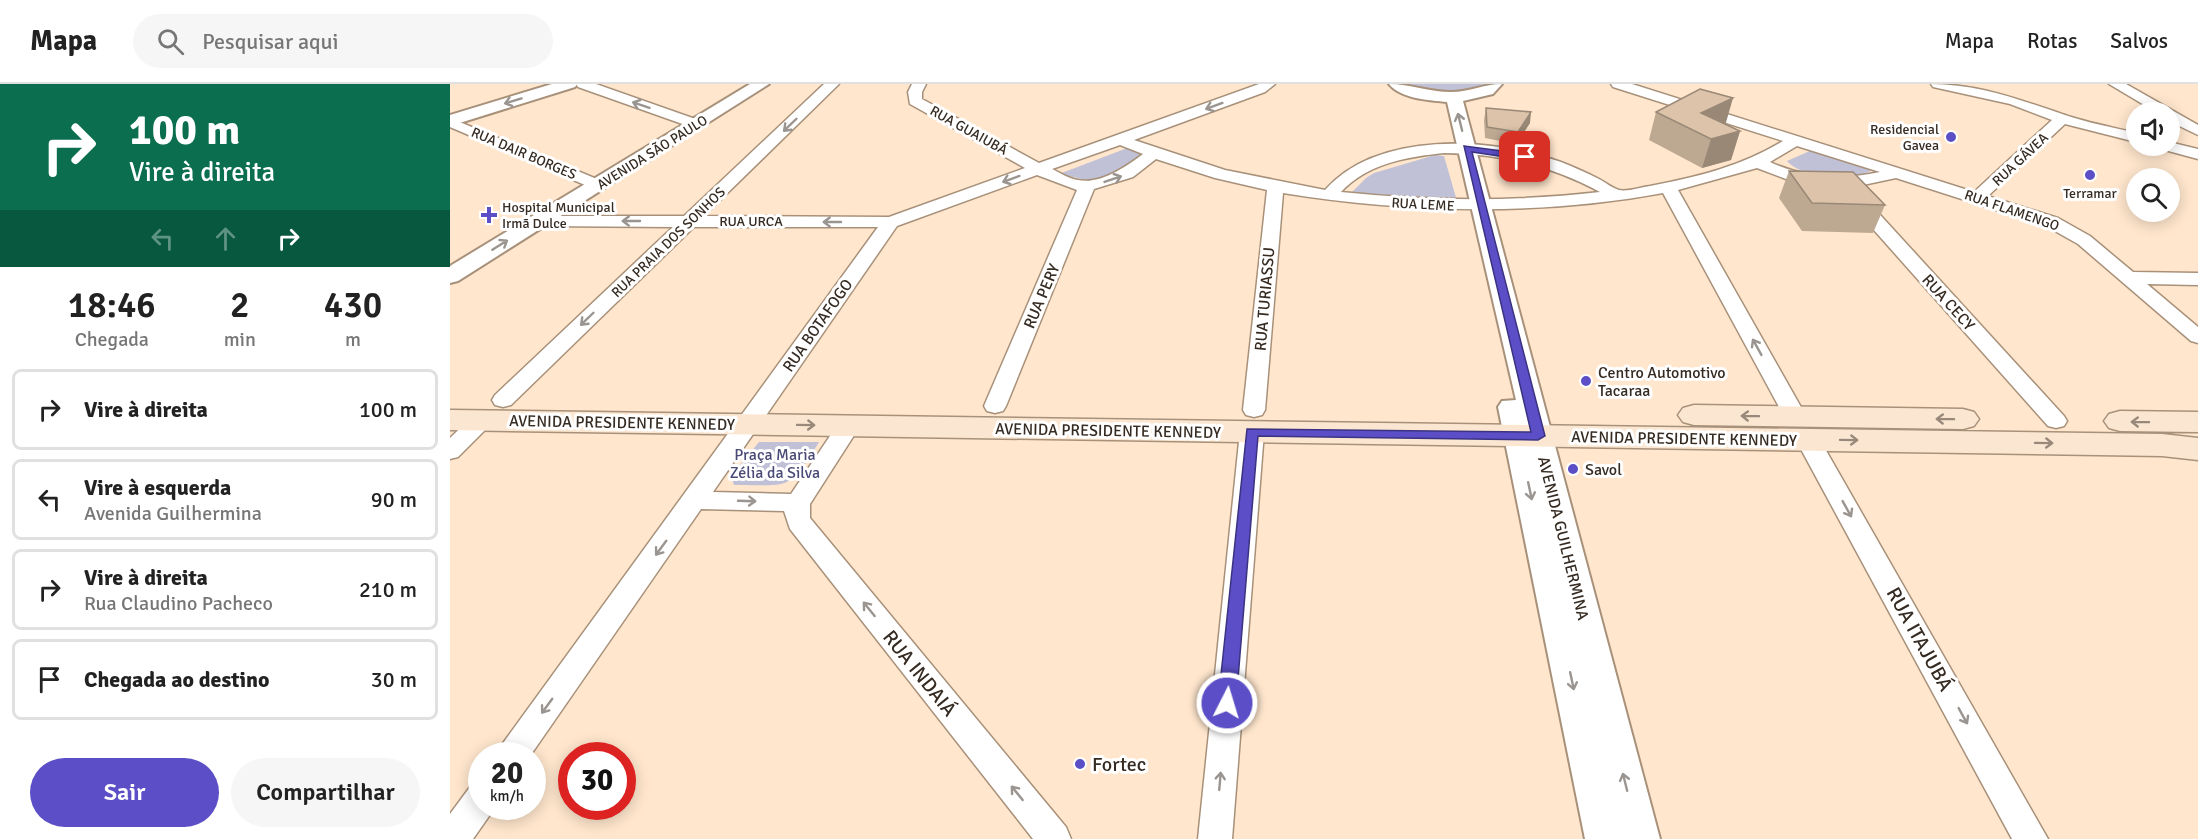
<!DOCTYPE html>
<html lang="pt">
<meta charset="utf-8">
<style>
:root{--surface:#fff;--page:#f6f6f6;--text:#222;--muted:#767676;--line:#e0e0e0;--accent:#5b4ec6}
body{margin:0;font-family:Signika,sans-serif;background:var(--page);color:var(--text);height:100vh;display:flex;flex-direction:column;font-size:22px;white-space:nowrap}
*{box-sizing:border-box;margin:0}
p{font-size:20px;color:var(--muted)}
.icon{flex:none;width:33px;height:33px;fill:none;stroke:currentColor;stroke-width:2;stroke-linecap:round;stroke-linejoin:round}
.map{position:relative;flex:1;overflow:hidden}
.details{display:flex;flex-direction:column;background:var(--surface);width:450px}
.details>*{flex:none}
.top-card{background:#0b6e4f;color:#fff;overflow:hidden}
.tools{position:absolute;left:1676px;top:18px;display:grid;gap:12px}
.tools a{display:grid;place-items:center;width:54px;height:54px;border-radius:50%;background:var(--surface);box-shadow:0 3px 15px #0003;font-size:30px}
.speed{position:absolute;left:18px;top:658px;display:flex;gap:12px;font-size:30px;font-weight:700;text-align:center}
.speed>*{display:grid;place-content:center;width:78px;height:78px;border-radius:50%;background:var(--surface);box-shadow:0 3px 15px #0003;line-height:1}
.speed small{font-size:15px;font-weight:400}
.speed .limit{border:9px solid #d22;background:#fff;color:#111}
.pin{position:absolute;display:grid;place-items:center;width:51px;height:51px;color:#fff;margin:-26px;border-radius:12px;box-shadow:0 3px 9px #0006}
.me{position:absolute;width:66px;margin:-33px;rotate:5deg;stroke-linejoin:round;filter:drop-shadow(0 0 4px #0008)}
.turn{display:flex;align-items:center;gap:21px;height:126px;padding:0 30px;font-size:27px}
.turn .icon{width:78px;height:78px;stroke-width:2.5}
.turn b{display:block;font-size:42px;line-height:51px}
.lanes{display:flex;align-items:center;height:57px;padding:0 30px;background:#0003;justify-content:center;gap:30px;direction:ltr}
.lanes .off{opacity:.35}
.eta{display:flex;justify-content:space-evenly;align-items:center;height:102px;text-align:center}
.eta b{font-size:36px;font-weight:600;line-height:42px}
.cta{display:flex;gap:12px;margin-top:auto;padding:12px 30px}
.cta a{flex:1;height:69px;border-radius:36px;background:var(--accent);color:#fff;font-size:24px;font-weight:600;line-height:69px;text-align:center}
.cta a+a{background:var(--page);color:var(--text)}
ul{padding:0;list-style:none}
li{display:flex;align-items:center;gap:18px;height:81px;margin:0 12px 9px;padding:0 18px;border:3px solid var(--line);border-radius:9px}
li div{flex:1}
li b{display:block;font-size:22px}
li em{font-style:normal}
header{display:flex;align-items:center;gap:36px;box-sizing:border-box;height:84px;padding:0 30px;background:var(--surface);border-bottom:2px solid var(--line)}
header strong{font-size:28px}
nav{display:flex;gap:33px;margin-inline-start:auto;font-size:21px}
.search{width:420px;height:54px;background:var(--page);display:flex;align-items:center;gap:15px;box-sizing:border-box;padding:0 21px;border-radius:33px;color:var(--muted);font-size:22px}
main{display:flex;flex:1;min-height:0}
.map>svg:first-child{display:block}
.green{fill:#c0c1d6}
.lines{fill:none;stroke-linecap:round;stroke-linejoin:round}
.minor-casing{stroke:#a8917a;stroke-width:3}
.tertiary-casing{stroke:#a8917a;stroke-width:4}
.secondary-casing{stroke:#a8917a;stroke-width:3}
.minor{fill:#fff;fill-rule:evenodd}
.tertiary{fill:#fff;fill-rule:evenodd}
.secondary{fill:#fbe7d1;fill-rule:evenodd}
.wall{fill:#bda892}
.shaded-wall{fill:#9a8877}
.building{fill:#dcc3aa;stroke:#9a8877;stroke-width:1.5}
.oneway{stroke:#9a9590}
.oneway2{stroke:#98897a}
.route{fill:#5b4ec6;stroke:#3b3381;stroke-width:1.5}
.poi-dot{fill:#5b4ec6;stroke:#fff;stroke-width:2}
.labels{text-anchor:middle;stroke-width:6;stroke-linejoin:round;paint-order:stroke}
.far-poi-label{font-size:14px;fill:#352b22;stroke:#fff;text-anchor:end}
.far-street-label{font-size:14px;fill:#352b22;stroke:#fff}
.street-label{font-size:16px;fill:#352b22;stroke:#fff}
.poi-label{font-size:16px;fill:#352b22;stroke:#fff;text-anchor:start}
.park-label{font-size:16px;fill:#4a4a77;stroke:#fff}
.near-street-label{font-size:20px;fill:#352b22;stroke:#fff}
.near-poi-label{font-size:20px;fill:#352b22;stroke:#fff;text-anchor:start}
</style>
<header>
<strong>Mapa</strong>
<div class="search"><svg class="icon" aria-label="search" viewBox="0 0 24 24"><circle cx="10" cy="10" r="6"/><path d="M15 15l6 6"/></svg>Pesquisar aqui</div>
<nav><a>Mapa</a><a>Rotas</a><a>Salvos</a></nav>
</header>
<main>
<section class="details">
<div class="top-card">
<div class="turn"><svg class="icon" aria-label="right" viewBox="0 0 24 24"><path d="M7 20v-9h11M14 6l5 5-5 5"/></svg><div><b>100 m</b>Vire à direita</div></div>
<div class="lanes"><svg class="icon off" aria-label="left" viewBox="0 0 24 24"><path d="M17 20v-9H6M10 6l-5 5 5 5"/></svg><svg class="icon off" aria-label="ahead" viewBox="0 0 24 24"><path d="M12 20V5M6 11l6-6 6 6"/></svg><svg class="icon" aria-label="right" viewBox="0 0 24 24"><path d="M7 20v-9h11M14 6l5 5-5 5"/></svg></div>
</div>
<div class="eta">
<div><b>18:46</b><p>Chegada</p></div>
<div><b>2</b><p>min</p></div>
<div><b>430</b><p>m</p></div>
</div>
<ul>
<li><svg class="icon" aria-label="right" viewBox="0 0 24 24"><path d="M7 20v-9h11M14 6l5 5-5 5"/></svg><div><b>Vire à direita</b></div><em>100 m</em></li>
<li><svg class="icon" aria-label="left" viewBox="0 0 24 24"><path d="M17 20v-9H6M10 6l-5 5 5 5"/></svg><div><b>Vire à esquerda</b><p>Avenida Guilhermina</p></div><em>90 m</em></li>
<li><svg class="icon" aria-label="right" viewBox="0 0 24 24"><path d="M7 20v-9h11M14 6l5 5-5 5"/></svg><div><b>Vire à direita</b><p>Rua Claudino Pacheco</p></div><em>210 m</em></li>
<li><svg class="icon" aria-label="arrive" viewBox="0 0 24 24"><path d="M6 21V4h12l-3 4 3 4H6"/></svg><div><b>Chegada ao destino</b></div><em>30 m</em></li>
</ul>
<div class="cta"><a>Sair</a><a>Compartilhar</a></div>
</section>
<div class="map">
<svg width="1748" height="755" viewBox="0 0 1748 755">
<rect width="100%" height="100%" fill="#ffe6cd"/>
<path class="green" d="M954,0h87l1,1 -32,9 -56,-8z
M680,63l15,5 -12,15 -7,5 -34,9 -33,-7z
M1362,66l63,19c-21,12 -71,11 -88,-8z
M985,71l9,1 13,45 -101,-6 -4,-3 14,-14 8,-5z
M309,358h60c-31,50 -28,43 -85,43l-3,-9z"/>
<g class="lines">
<g class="minor-casing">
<path id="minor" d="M126,0h20l105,37 2,3 -7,4 -5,-1 -113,-40z
M374,0h15l-135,132 185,1 136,-49 -115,-64 -2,-12 4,-8h14l-4,8v7l117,64 220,-79h16l-10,8 -131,48 91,30 100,20c53,-60 167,-53 236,-28 13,5 26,11 38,17 6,3 13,9 20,11 8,2 23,-3 31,-4 48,-9 92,-20 133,-45l-170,-54 -2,-3h21l342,108 78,-72 -42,-16 -77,-17 -2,-3c47,0 90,16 134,31 23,8 47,12 71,18v9l-71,-18 -77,72 70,22 32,18 43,36 65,1v12l-51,-1 51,43v16l-7,-2 -113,-97 -32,-18 -150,-48 -33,7 -36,1 -41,-7 -29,-11 -79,22 128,226 -3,5 -8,2 -8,-2 -3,-5 -121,-223c-123,23 -256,20 -380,0l-18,217 -3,5 -8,2 -8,-2 -3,-5 24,-220 -52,-12 -59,-19 -23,18 -39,12 -88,217 -3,5 -8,2 -8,-2 -3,-5 93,-216 -40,-15 -140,51 -184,266 78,2 49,-73 8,-2 8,2 4,5 -50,78v14l256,309 5,12h-38l-243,-310 -6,-18 -83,-2 -171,247h-34l5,-10 377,-519h-184l-183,178 -8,2 -8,-2 -3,-5 3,-5 178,-168 -134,-1 -6,-1 -3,-4 3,-4 6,-1h145zM670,61l23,9c-16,12 -43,31 -65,26 -8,-1 -18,-7 -26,-11zM1347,62l83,26c-38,8 -75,6 -110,-10zM994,69c57,1 106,12 156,39 -86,10 -173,9 -259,0 27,-29 66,-35 103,-39z
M1659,0h17l72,41v10l-29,-14v-9h-13z
M0,34l154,64 2,3 -8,5 -6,-2 -142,-61z
M1719,58l29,7v10l-37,-10 -3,-3h11z
M1405,109l6,1 203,222 3,5 -3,5 -8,2 -8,-2 -199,-224 -2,-4 2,-4z
M32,329l8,2 3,5 -3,5 -32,32 -8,2v-21l24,-23z
M802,341l8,2 4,5 -32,407h-34l42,-407 4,-5z
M1358,348l8,3 4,5 228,399h-36l-216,-399 4,-5z
M32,699v24h13l-1,2 -21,30h-23v-25l20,-27z"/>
</g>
<g class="tertiary-casing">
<path id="tertiary" d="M102,0h25l-2,3 -125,39v-11z
M300,0h19l-311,197 -8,2v-17z
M939,0c21,0 40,8 62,8 19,0 33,-8 51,-8l-9,10 -30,7 197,738h-75l-87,-432 4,-6 14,-1 -69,-298c-18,-2 -46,-3 -58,-18z"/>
</g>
<g class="secondary-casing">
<path id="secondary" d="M1244,321l269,4 11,3 5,7 -5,7 -11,3 -269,-4 -11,-3 -5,-7 5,-7z
M0,326l1712,24 36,4v22l-36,-4 -1712,-26z
M1670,327l78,1v20l-78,-1 -11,-3 -5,-7 5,-7z"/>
</g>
<use href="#minor" class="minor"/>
<use href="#tertiary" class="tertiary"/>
<use href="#secondary" class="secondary"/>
</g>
<path class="wall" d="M1036,24l44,15 -14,21 -31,-6 -1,-18z
M1206,28l70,12 14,7 -9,29 -29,8 -53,-28z
M1339,87l96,34 -12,28 -71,-2 -23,-33z"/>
<path class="shaded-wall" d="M1283,14l-8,28 -24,-13z
M1081,28l-1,11 -14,21 2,-12z
M1290,47l-9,29 -29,8 9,-29z"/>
<path class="building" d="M1250,5l33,9 -32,15 39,18 -29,8 -55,-27z
M1036,24l45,4 -13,20 -31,-5z
M1339,87l64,1 32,33 -73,-2z"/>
<defs><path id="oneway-shaft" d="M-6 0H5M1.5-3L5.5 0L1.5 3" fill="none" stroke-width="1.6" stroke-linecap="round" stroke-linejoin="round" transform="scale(1.5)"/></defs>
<g class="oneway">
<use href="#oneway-shaft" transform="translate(63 17) rotate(163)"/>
<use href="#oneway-shaft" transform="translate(191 21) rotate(-161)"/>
<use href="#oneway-shaft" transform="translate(764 22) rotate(160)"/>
<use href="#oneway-shaft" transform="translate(1010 38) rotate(-104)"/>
<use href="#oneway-shaft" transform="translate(340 41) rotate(136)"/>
<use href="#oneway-shaft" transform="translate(561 95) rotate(160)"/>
<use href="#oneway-shaft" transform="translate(663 95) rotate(-19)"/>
<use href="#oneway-shaft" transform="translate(181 137) rotate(180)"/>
<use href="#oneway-shaft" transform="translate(382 138) rotate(-180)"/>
<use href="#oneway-shaft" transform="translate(50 161) rotate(-32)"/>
<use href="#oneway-shaft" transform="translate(137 235) rotate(136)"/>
<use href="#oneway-shaft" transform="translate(1307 263) rotate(-119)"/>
<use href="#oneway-shaft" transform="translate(1080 407) rotate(78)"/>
<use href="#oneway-shaft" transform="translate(297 417) rotate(2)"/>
<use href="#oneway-shaft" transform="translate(1397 425) rotate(61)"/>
<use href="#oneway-shaft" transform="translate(211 464) rotate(126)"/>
<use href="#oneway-shaft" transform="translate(419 525) rotate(-129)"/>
<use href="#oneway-shaft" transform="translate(1122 597) rotate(78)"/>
<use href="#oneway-shaft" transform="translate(97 622) rotate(126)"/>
<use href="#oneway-shaft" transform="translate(1513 632) rotate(61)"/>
<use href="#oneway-shaft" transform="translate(770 697) rotate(-85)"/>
<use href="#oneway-shaft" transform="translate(1175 698) rotate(-104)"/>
<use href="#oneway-shaft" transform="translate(567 709) rotate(-129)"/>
</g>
<g class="oneway2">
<use href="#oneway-shaft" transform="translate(1300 332) rotate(-179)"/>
<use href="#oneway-shaft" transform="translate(1495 335) rotate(-179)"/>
<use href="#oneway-shaft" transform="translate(1690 338) rotate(-179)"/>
<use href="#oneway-shaft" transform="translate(356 341) rotate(1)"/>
<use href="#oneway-shaft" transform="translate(1399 356) rotate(1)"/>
<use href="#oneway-shaft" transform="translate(1594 359) rotate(1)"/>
</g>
<path class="route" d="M1014,62l61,8 5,3 -5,3 -53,-8 73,284 -7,4 -280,-4 -22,267 -3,6 -6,2 -6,-2 -3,-6 29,-274 284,3z"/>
<g class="poi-dot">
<circle cx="1501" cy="53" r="6"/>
<circle cx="1640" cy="91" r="6"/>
<path d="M36 122h6v6h6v6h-6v6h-6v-6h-6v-6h6z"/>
<circle cx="1136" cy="297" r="6"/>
<circle cx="1123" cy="385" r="6"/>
<circle cx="630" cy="680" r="6"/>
</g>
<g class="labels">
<g class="far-poi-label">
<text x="1489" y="50">Residencial<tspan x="1489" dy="16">Gavea</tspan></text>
<text x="1640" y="114" text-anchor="middle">Terramar</text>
<text x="52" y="128" text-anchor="start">Hospital Municipal<tspan x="52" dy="16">Irmã Dulce</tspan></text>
</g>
<g class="far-street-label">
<text transform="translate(519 46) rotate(29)" y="5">RUA GUAIUBÁ</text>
<text transform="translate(202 68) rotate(-32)" y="5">AVENIDA SÃO PAULO</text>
<text transform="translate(74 69) rotate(23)" y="5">RUA DAIR BORGES</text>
<text transform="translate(1570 75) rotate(-43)" y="5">RUA GÁVEA</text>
<text transform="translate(973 120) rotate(3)" y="5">RUA LEME</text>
<text transform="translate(1562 126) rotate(19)" y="5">RUA FLAMENGO</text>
<text x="301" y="142">RUA URCA</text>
<text transform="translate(218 158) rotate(-44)" y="5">RUA PRAIA DOS SONHOS</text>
</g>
<g class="street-label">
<text transform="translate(591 212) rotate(-67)" y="6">RUA PERY</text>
<text transform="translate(814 215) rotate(-85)" y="6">RUA TURIASSU</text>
<text transform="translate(1499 218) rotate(48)" y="6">RUA CECY</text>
<text transform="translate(367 241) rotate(-55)" y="6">RUA BOTAFOGO</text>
<text transform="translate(172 338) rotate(1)" y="6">AVENIDA PRESIDENTE KENNEDY</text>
<text transform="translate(658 346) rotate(1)" y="6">AVENIDA PRESIDENTE KENNEDY</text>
<text transform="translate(1234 354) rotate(1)" y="6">AVENIDA PRESIDENTE KENNEDY</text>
<text transform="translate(1114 454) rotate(76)" y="6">AVENIDA GUILHERMINA</text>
</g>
<g class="poi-label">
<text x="1148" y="294">Centro Automotivo<tspan x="1148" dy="18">Tacaraa</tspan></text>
<text x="1135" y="391">Savol</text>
</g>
<g class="park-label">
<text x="325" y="376">Praça Maria<tspan x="325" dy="18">Zélia da Silva</tspan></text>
</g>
<g class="near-street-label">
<text transform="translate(1470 555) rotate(61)" y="7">RUA ITAJUBÁ</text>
<text transform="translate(470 589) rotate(51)" y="7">RUA INDAIÁ</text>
</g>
<g class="near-poi-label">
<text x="642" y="687">Fortec</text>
</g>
</g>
</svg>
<div class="tools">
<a><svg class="icon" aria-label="sound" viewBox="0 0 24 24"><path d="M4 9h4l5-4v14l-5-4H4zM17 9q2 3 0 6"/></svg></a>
<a><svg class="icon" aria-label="search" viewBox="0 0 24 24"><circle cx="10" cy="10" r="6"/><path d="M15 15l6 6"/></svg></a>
</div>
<div class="speed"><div>20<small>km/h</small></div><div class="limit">30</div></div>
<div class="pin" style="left:1075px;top:73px;background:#d93025"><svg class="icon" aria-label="arrive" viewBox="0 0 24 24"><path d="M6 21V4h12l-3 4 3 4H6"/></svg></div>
<svg class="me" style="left:777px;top:619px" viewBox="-20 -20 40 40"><circle r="17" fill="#5b4ec6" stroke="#fff" stroke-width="3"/><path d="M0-11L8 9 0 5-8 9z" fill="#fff"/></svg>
</div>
</main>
